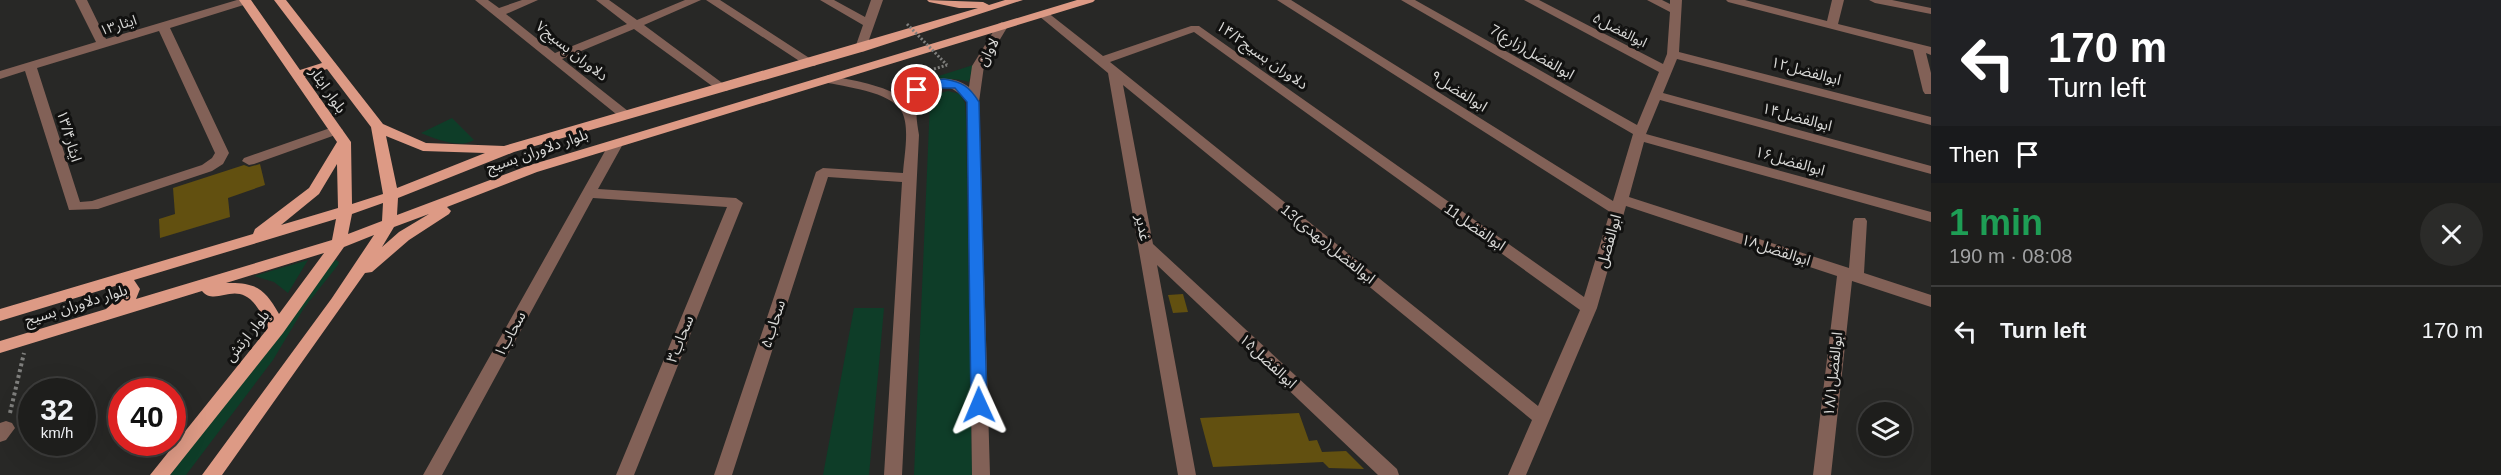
<!DOCTYPE html>
<meta charset="utf-8">
<style>
:root{--surface:#1e1e1c;--page:#2b2b29;--text:#f1f3f6;--muted:#a1a2a3;--line:#3c3c3b}
body{margin:0;font-family:Arial,"Noto Sans Arabic",sans-serif;background:var(--page);color:var(--text);height:100vh;display:flex;flex-direction:column;font-size:22px;white-space:nowrap}
*{box-sizing:border-box;margin:0}
p{font-size:20px;color:var(--muted)}
.icon{flex:none;width:33px;height:33px;fill:none;stroke:currentColor;stroke-width:2;stroke-linecap:round;stroke-linejoin:round}
.map{position:relative;flex:1;overflow:hidden}
.sheet{display:flex;flex-direction:column;background:var(--surface);width:570px}
.sheet>*{flex:none}
.banner{background:#202124;color:#fff;overflow:hidden}
.tools{position:absolute;left:1858px;top:402px;display:grid;gap:12px}
.tools a{display:grid;place-items:center;width:54px;height:54px;border-radius:50%;background:var(--surface);box-shadow:0 6px 24px #0002,0 0 0 2px var(--line);font-size:30px}
.speed{position:absolute;left:18px;top:378px;display:flex;gap:12px;font-size:30px;font-weight:700;text-align:center}
.speed>*{display:grid;place-content:center;width:78px;height:78px;border-radius:50%;background:var(--surface);box-shadow:0 6px 24px #0002,0 0 0 2px var(--line);line-height:1}
.speed small{font-size:15px;font-weight:400}
.speed .limit{border:9px solid #d22;background:#fff;color:#111}
.pin{position:absolute;display:grid;place-items:center;width:51px;height:51px;color:#fff;margin:-26px;border:3px solid #fff;border-radius:50%;box-shadow:0 2px 6px #0007}
.me{position:absolute;width:66px;margin:-33px;rotate:359deg;stroke-linejoin:round;filter:drop-shadow(0 0 4px #0008)}
.turn{display:flex;align-items:center;gap:21px;height:126px;padding:0 18px;font-size:27px}
.turn .icon{width:78px;height:78px;stroke-width:2.5}
.turn b{display:block;font-size:42px;line-height:51px}
.then{display:flex;align-items:center;height:57px;padding:0 18px;background:#0003;gap:12px;font-size:22px}
.round{display:grid;place-items:center;flex:none;width:63px;height:63px;border-radius:32px;background:var(--page)}
.summary{display:flex;align-items:center;justify-content:space-between;height:102px;padding:0 18px}
h1{font-size:36px;font-weight:800;line-height:45px;color:#1e9e55}
ul{padding:0;list-style:none}
li{display:flex;align-items:center;gap:18px;height:90px;padding:0 18px;border-top:2px solid var(--line)}
li div{flex:1}
li b{display:block;font-size:22px}
li em{font-style:normal}
main{display:flex;flex:1;min-height:0}
.map>svg:first-child{display:block}
.green{fill:#0e3d28}
.building{fill:#625010}
.lines{fill:none;stroke-linecap:round;stroke-linejoin:round}
.path-far1{stroke:#7f7f7d;stroke-width:3;stroke-dasharray:2 2;stroke-linecap:butt}
.path{stroke:#7f7f7d;stroke-width:4;stroke-dasharray:3 3;stroke-linecap:butt}
.minor{fill:#826157;fill-rule:evenodd}
.major{fill:#dd9a85;fill-rule:evenodd}
.path-bridge{stroke:#7f7f7d;stroke-width:3;stroke-dasharray:2 2;stroke-linecap:butt}
.route{fill:#1a73e8;stroke:#114b97;stroke-width:1.5}
.labels{text-anchor:middle;stroke-width:6;stroke-linejoin:round;paint-order:stroke}
.far-street-label{font-size:14px;fill:#d8d8d6;stroke:#111110}
.street-label{font-size:15px;fill:#d8d8d6;stroke:#111110}
</style>
<main>
<div class="map">
<svg width="1931" height="475" viewBox="0 0 1931 475">
<rect width="100%" height="100%" fill="#282826"/>
<path class="green" d="M973,65l-4,17c-21,-7 -41,-1 -60,9l-1,9 -19,-8z
M948,91l12,3 5,9 1,16 6,356h-58l16,-373 4,-7z
M452,118l22,22c-15,9 -38,-1 -53,-7z
M308,260l-20,33 -14,-11 -20,-6z
M336,260l3,2 -1,3 -34,43 -31,52 -87,115h-16l160,-211z
M854,308h30l-15,167h-46z"/>
<path class="building" d="M260,164l5,21 -37,13 2,19 -70,21 -1,-19 16,-5 -2,-26 71,-23 5,2z
M1183,294l5,18 -15,1 -5,-18z
M1299,413l10,28 8,-1 5,12 24,-1 18,18 -35,-1 -6,-6 -110,5 -13,-49z"/>
<g class="lines">
<path class="path-far1" d="M934,69l13,-4
M900,88l11,-17 10,1"/>
<path class="path" d="M10,413l14,-60"/>
<path class="minor" d="M75,0h12l19,39 131,-39h14l-1,3 -80,25 59,125 -6,11 -11,7 -114,38 -29,1 -44,-139 -25,8v-8l96,-29zM159,31l56,122 -3,5 -10,7 -110,36 -12,1 -43,-134z
M475,0h13l11,8 23,-8h16l-32,14 49,39 72,-29 -31,-24h13l28,20 48,-20h16l-57,25 85,63 -2,3h-8l-85,-62 -72,30 71,56 -2,3h-10z
M706,0h14l97,63 -2,3h-8z
M820,0h14l31,17 6,-17h12l-18,51 -4,1 -6,-4 8,-23z
M1277,0h14l322,201 20,-67 -232,-134h14l222,125 22,-53 -135,-72h15l124,64 4,-10 3,-42 -23,-12h15l8,4v-4h12l-3,52 252,65v8l-254,-66 -14,34 268,73v8l-271,-74 -14,34 285,78v10l-287,-80 -15,55 220,71 4,-47 2,-3h10l2,3 -3,52 67,22v12l-79,-26 -21,194h-18l24,-199 -211,-70 -29,102 -71,167h-18l24,-55 -409,-335 30,159 244,225 2,6h-21l-221,-210 39,210h-18l-70,-402 -69,-57v-4h8l56,44 88,-30h8l385,271 26,-85zM1194,32l386,278 -42,96 -428,-344z
M1726,0h19l82,21 5,-21h12l-6,24 93,23v8l-5,-2 5,20v21h-6l-2,-3 -10,-41 -185,-48z
M1869,0h23l39,8v6l-56,-11z
M1002,22l6,4 -24,40 -5,36 11,373h-18l-5,-373c-11,-16 -37,-26 -47,-5 -6,12 -3,25 -1,38l-17,340h-18l18,-293 -74,-5 -96,298h-18l102,-303 7,-4 80,5c1,-17 7,-45 -1,-61 -11,-21 -58,-25 -78,-30l-2,-3 6,-4c26,6 55,9 78,25 10,-23 43,-28 63,-13l3,-21 26,-42z
M336,126l7,4 -2,3 -87,31 -5,1 -7,-4 2,-3z
M616,140l7,4 -25,45 138,9 7,5 -109,272h-18l111,-268 -134,-9 -151,277h-19l186,-331z
M6,421l6,2 3,5 -9,12 -6,2v-19z"/>
<path class="major" d="M239,0h12l49,70 22,-7 -48,-63h12l97,124 43,19 78,3 474,-138h-19l-30,-6 -2,-2 56,2 6,3 16,-5h18l-158,51 -351,101 -116,46 -1,17 130,-49 550,-166h18l-2,2 -556,170 -90,35 4,4 -2,3 -40,26 -37,32 -7,1 -143,202h-20l130,-177 42,-63 -30,12 -61,86 -113,142h-20l118,-147c-25,-62 -49,-17 -66,-37l-202,62v-12l106,-32 16,-14 2,-5 -9,-4 -115,35v-12l253,-75 2,-5 54,-41 28,-46zM327,69l44,58 12,67 -31,10 -1,-62 -46,-65zM386,136l37,15 62,2 -88,35zM337,164l1,44 -57,17 38,-31zM383,203l-1,18 -34,13 4,-20zM429,214l-30,18 -17,15 12,-20zM336,219l-4,21 -196,59 4,-10 -6,-9zM324,253l-45,61c-14,-25 -23,-32 -53,-31z"/>
<path class="path-bridge" d="M907,24l40,41"/>
</g>
<path class="route" d="M944,79c18,3 25,7 35,23l8,303 -2,5 -6,1 -5,-1 -3,-5 -4,-303 -12,-14h-25l-13,5 -6,-3 12,-8z"/>
<g class="labels">
<g class="far-street-label">
<text transform="translate(118 25) rotate(-18)" y="5">ایثار۱۳</text>
<text transform="translate(1620 30) rotate(27)" y="5">ابوالفضل۵</text>
</g>
<g class="street-label">
<text transform="translate(572 51) rotate(38)" y="5">دلاوران بسیج۷</text>
<text transform="translate(988 52) rotate(-62)" y="5">لاوان</text>
<text transform="translate(1532 52) rotate(30)" y="5">7ابوالفضل(زارع)</text>
<text transform="translate(1262 55) rotate(35)" y="5">۱۴/۲دلاوران بسیج</text>
<text transform="translate(1806 71) rotate(15)" y="5">ابوالفضل۱۲</text>
<text transform="translate(328 90) rotate(55)" y="5">بلوار ایثار</text>
<text transform="translate(1459 91) rotate(32)" y="5">ابوالفضل۹</text>
<text transform="translate(1797 117) rotate(15)" y="5">ابوالفضل۱۴</text>
<text transform="translate(69 136) rotate(73)" y="5">ایثار۱۳/۴</text>
<text transform="translate(537 151) rotate(-19)" y="5">بلوار دلاوران بسیج</text>
<text transform="translate(1790 161) rotate(16)" y="5">ابوالفضل۱۶</text>
<text transform="translate(1475 227) rotate(35)" y="5">11ابوالفضل</text>
<text transform="translate(1143 228) rotate(80)" y="5">غدیر</text>
<text transform="translate(1609 241) rotate(-74)" y="5">ابوالفضل</text>
<text transform="translate(1328 244) rotate(39)" y="5">13ابوالفضل(مهدی)</text>
<text transform="translate(1776 250) rotate(18)" y="5">ابوالفضل۱۸</text>
<text transform="translate(76 305) rotate(-17)" y="5">بلوار دلاوران بسیج</text>
<text transform="translate(773 324) rotate(-72)" y="5">۵سحاب</text>
<text transform="translate(510 334) rotate(-61)" y="5">۱سحاب</text>
<text transform="translate(247 336) rotate(-51)" y="5">بلوار ارتش</text>
<text transform="translate(680 339) rotate(-68)" y="5">۳سحاب</text>
<text transform="translate(1268 361) rotate(43)" y="5">ابوالفضل۱۵</text>
<text transform="translate(1833 374) rotate(-84)" y="5">ابوالفضل۱۸/۱</text>
</g>
</g>
</svg>
<div class="tools">
<a><svg class="icon" aria-label="layers" viewBox="0 0 24 24"><path d="M12 4l9 5-9 5-9-5zM3 14l9 5 9-5"/></svg></a>
</div>
<div class="speed"><div>32<small>km/h</small></div><div class="limit">40</div></div>
<div class="pin" style="left:917px;top:90px;background:#d93025"><svg class="icon" aria-label="arrive" viewBox="0 0 24 24"><path d="M6 21V4h12l-3 4 3 4H6"/></svg></div>
<svg class="me" style="left:979px;top:405px" viewBox="-20 -20 40 40"><path d="M0-17L14 15 0 8-14 15z" fill="#1a73e8" stroke="#fff" stroke-width="4"/></svg>
</div>
<section class="sheet">
<div class="banner">
<div class="turn"><svg class="icon" aria-label="left" viewBox="0 0 24 24"><path d="M17 20v-9H6M10 6l-5 5 5 5"/></svg><div><b>170 m</b>Turn left</div></div>
<div class="then">Then<svg class="icon" aria-label="arrive" viewBox="0 0 24 24"><path d="M6 21V4h12l-3 4 3 4H6"/></svg></div>
</div>
<div class="summary"><div><h1>1 min</h1><p>190 m · 08:08</p></div><a class="round"><svg class="icon" aria-label="close" viewBox="0 0 24 24"><path d="M6 6l12 12M18 6L6 18"/></svg></a></div>
<ul>
<li><svg class="icon" aria-label="left" viewBox="0 0 24 24"><path d="M17 20v-9H6M10 6l-5 5 5 5"/></svg><div><b>Turn left</b></div><em>170 m</em></li>
</ul>
</section>
</main>
